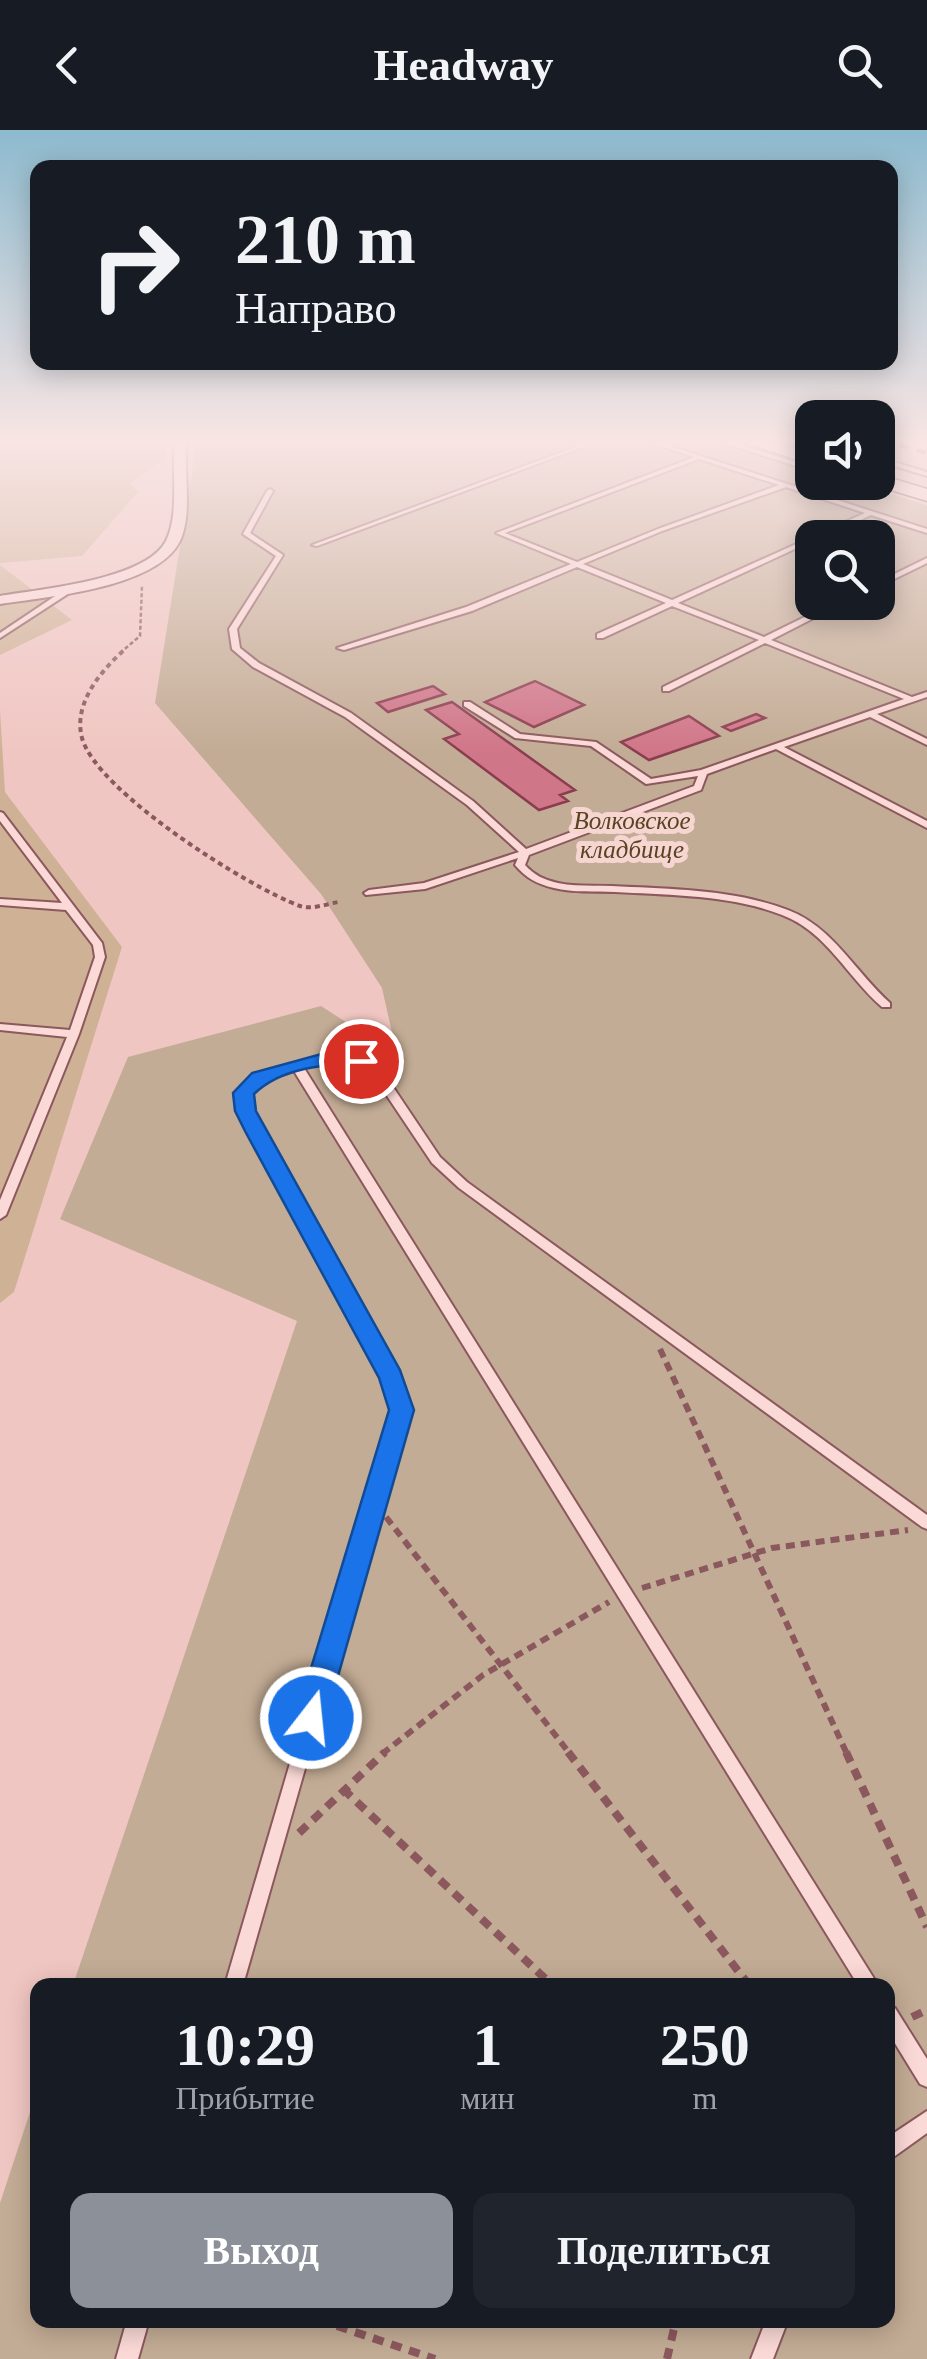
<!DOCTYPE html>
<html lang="ru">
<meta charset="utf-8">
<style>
:root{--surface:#171b24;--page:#20242c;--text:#f1f3f6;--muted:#9ea1a6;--accent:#8c9099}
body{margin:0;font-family:"Times New Roman",serif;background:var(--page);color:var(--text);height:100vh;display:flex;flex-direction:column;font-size:38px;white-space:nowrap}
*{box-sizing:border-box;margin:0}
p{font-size:32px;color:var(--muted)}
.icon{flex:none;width:55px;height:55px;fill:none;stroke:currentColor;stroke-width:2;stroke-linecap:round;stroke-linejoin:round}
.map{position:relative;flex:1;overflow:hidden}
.details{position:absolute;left:30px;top:1848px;width:865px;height:350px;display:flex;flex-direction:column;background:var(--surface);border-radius:20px;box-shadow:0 5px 25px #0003}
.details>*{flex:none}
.top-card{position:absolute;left:30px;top:30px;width:868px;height:210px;border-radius:20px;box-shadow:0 5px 25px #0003;background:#171b24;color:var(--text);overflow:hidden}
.buttons{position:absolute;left:795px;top:270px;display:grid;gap:20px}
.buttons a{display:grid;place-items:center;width:100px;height:100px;border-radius:20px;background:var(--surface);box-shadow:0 5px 25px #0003;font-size:50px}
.pin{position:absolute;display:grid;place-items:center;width:85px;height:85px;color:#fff;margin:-42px;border:5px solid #fff;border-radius:50%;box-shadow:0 2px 10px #0007}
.me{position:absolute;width:110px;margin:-55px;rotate:16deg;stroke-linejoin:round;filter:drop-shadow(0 0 8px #0008)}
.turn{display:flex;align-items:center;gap:35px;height:210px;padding:0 40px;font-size:45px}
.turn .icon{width:130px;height:130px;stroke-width:2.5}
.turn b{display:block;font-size:70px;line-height:85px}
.eta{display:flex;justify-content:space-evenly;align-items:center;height:170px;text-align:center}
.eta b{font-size:60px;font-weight:700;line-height:70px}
.cta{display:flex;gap:20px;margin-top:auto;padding:20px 40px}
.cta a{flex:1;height:115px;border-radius:20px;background:var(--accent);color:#fff;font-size:40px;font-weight:700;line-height:115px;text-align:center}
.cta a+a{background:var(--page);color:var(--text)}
header{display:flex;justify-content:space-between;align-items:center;height:130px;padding:0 40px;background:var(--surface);font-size:45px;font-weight:700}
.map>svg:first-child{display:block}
.green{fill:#cfb296}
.cemetery{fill:#c3ac95;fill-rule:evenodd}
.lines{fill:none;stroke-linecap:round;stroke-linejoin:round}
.stream{stroke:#6b9170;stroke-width:4}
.building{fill:#d07689;stroke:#8b3d4f;stroke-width:2.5}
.service-casing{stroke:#8b585d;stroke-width:4}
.minor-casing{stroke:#8b585d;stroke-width:4}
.secondary-casing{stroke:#6d3c42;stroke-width:3}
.path-far3{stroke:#8b585d;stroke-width:2.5;stroke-dasharray:4 2.5;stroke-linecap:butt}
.path-far2{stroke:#8b585d;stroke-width:4;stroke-dasharray:5 4;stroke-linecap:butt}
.path-far1{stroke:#8b585d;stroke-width:6;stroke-dasharray:9 6;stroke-linecap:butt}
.path{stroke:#8b585d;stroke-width:8;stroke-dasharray:11 8;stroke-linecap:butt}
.service{fill:#fad9d6;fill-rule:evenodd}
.minor{fill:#fad9d6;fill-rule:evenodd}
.secondary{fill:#fad9d6;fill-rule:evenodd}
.rail{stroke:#3a1d21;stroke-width:4;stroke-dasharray:9 9;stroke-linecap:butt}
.route{fill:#1a73e8;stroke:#114b97;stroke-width:2.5}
.labels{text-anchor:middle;stroke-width:10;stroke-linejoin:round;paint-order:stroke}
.far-park-label{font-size:25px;font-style:italic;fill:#584423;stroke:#f7d6d2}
</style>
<header><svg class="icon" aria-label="back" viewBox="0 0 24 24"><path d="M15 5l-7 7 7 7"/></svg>Headway<svg class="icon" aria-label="search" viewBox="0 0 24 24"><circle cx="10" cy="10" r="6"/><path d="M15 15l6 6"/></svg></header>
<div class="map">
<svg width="927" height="2229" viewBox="0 0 927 2229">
<rect width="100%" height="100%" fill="#f0c6c2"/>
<path class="green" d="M0,310h168l-3,19 -36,24 9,9 -56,64 -82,7z
M0,435l72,55 -72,35z
M0,580l5,82 117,155 -108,345 -14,11z"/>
<path class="cemetery" d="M197,310h520l95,29v13l42,1 73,22v1854h-927v-156l37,-112 1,229h850v-335h-815l224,-664 -237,-102 68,-162 193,-51 76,49 -15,-67 -61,-94 -166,-191zM812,408h66v64h-66z"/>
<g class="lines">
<path class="stream" d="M0,312l6,-2"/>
</g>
<path class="building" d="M535,551l49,24 -50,22 -49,-25z
M433,556l12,8 -57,18 -11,-9z
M452,572l123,88 -15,5 8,6 -29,9 -95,-71 15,-5 -33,-24z
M756,584l9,4 -34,13 -8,-4z
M689,586l30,20 -70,24 -28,-18z"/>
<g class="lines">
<g class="service-casing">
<path id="service" d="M594,310h8l-285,106 -5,-1z
M643,310h8l276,89v4l-56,-18 -48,23h-11v3l-134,62 86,34 71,-35h10l-74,38 141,57 15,-5v5l-50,17 50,25v6l-57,-28 -86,30 143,74v7l-151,-79 -69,25 -6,16 -172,65 -4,10c9,10 19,15 33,18 17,4 36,2 54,3 57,3 121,3 176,24 45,17 67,62 102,93v4h-8c-35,-30 -55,-75 -100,-92 -50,-20 -114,-20 -167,-23 -20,-1 -42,1 -61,-4 -17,-4 -28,-10 -39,-23l3,-7 -93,31 -59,6 -2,-2 5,-3 55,-7 95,-31 -52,-47 -122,-88 -92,-50 -21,-18 -3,-20 47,-73 -33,-22 24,-43 3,-2 3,2 -23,42 33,22 -46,74 3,19 19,15 92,50 122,88 53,48 168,-63 4,-10 -52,8 -55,-38 -76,-8 -51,-32v-4h6l50,32 76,8 55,37 50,-9 203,-71 -139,-56 -96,48h-6v-4l96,-47 -87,-34 -69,32h-6v-4l69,-31 -89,-36 -105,44 -128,39 -7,-2 129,-41 105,-43 -75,-31 198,-76zM699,329l80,26 -121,44 -81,33 -72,-29zM786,357l79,26 -193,87 -89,-36 79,-33z
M714,310h9l89,27v4z
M878,327l49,15v4l-49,-15z
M851,352h27l17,3 -3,2z
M927,428v5l-49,24v-5z
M70,456l7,2 -77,50v-5z
M0,682l3,1 99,130 3,14 -26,77 -73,181 -6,4v-19l67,-163 -67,-7v-6l70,6 25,-73 -2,-12 -27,-35 -66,-5v-6l62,4 -62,-82z
M336,924l29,5 20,16 55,82 27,25 460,333v14l-5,-2 -463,-339 -27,-25 -55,-82 -19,-17 -22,-4 -32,8 574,917h-20l-564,-914 -31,10 -14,13 2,17 147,266 10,32 -165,576h-18l169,-576 -10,-32 -145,-266 -2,-18 18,-18 38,-11z
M888,1876l7,2 32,51v28l-7,-3 -32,-52z
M927,1981v22l-32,23 -7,3v-22z
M127,2190h22l-11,39h-22z
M766,2190h22l-15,39h-22z"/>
</g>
<g class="minor-casing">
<path id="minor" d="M175,310h12c-4,30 6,73 -7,101 -23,47 -134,56 -180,63v-8c40,-7 146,-16 166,-55 14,-28 5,-71 9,-101z"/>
</g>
<g class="secondary-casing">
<path id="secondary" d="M738,310h27l47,14v11z
M878,344l49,15v12l-56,-17 7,-2z"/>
</g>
<path class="path-far3" d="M120,523l20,-17 2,-50"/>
<path class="path-far2" d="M123,521c-23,21 -50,53 -41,87 15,54 166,149 218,168 11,4 27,-2 38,-4"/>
<path class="path-far1" d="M660,1219l187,405
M386,1387l184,237
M642,1458l130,-40 136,-18
M382,1624l101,-79 126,-73"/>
<path class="path" d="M568,1622l181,233
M846,1622l81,175
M343,1659l209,196
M299,1703l86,-81
M912,1887l15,-7
M319,2190l116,39
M667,2229l9,-39"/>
<use href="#service" class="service"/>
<use href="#minor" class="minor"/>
<use href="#secondary" class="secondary"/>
<path class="rail" d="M882,310l45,13"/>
</g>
<linearGradient id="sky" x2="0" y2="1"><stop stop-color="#8dbace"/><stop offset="0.5" stop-color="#f8e5e4"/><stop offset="1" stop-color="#f8e5e4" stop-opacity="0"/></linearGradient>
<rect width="927" height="622" fill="url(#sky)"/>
<path class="route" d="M336,920l32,7 3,4 -10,7c-35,-7 -81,1 -107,26l2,17 144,259 14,40 -88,308 -5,10 -10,5 -11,-5 -4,-10 93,-308 -10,-32 -134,-247 -10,-20 -2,-18 19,-20z"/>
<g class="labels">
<g class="far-park-label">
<text x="632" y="699">Волковское<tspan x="632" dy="29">кладбище</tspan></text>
</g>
</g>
</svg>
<div class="buttons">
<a><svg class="icon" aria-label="sound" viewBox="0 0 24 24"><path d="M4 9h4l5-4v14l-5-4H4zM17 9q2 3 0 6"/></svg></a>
<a><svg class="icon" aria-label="search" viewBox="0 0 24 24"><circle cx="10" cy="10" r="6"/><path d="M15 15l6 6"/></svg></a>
</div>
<div class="pin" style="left:361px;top:931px;background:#d93025"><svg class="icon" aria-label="arrive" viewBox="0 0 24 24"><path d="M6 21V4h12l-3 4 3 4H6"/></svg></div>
<svg class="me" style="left:311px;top:1588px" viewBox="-20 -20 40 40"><circle r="17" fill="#1a73e8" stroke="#fff" stroke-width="3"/><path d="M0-11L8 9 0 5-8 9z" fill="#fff"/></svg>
<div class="top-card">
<div class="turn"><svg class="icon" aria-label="right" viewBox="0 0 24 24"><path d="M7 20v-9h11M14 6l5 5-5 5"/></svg><div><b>210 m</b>Направо</div></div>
</div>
<section class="details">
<div class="eta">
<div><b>10:29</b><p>Прибытие</p></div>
<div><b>1</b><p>мин</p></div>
<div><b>250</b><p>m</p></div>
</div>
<div class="cta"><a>Выход</a><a>Поделиться</a></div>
</section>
</div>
